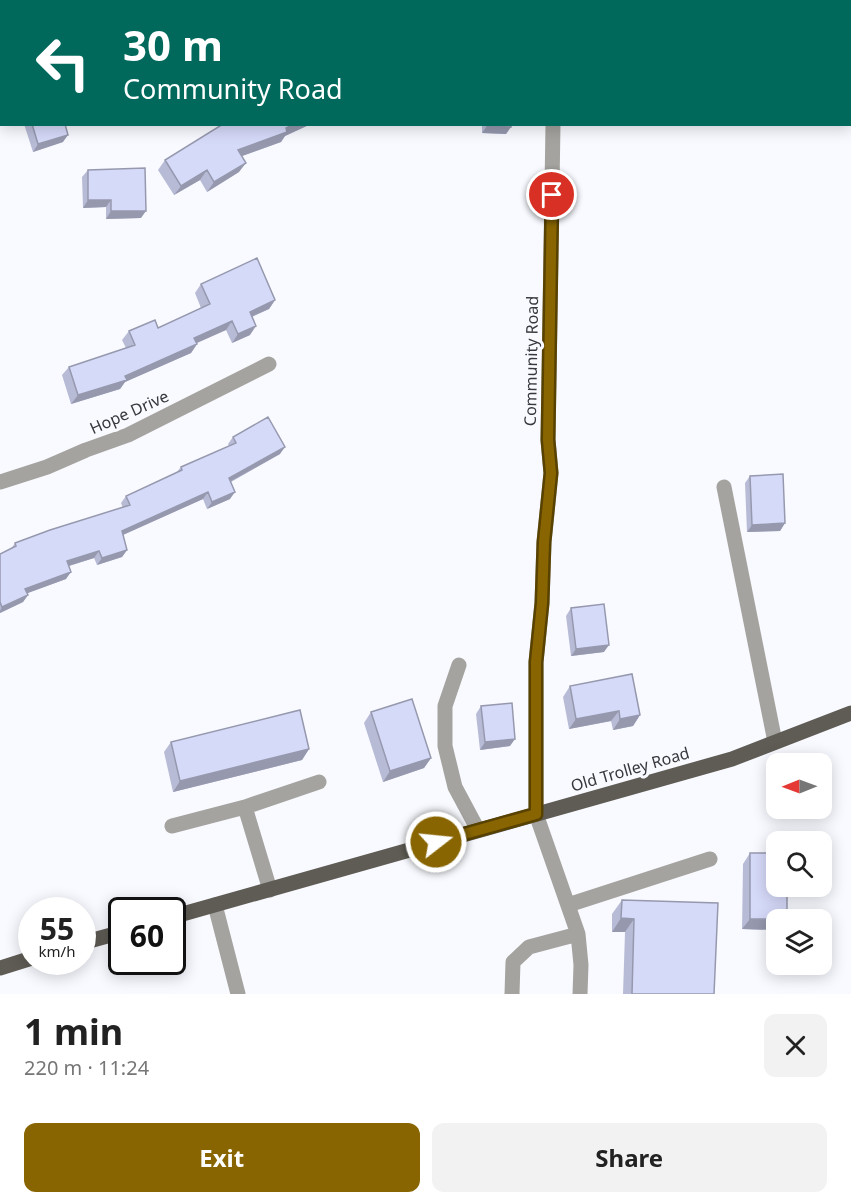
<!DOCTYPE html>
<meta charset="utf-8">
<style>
:root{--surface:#fff;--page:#f2f2f2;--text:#222;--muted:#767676;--accent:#886501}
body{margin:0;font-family:"Noto Sans",sans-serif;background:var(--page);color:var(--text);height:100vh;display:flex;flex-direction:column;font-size:22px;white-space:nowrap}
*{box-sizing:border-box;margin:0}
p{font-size:20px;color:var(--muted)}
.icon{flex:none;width:33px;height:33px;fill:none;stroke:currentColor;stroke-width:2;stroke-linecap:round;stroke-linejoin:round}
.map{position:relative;height:994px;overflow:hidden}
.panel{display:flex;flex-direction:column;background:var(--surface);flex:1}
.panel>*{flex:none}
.guide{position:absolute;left:0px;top:0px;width:852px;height:126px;box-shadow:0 3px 15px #0003;background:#00695c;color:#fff;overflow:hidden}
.needle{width:39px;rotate:269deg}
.tools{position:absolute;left:766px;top:753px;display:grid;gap:12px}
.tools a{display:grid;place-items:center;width:66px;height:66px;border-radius:12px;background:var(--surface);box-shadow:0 3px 15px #0003;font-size:30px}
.speed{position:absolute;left:18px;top:897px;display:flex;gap:12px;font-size:30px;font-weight:700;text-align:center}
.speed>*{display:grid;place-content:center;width:78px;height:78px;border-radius:50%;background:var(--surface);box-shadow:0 3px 15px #0003;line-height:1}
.speed small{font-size:15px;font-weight:400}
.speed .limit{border:3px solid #111;border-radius:9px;background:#fff;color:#111}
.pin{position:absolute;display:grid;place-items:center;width:51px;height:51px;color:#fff;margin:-26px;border:3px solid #fff;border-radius:50%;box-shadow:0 2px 6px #0007}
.me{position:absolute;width:66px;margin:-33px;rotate:74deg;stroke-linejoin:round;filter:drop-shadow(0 0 4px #0008)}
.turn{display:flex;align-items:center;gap:21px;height:126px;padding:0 24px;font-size:27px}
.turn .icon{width:78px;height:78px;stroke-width:2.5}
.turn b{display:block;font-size:42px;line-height:51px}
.round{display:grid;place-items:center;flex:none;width:63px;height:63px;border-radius:12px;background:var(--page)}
.headline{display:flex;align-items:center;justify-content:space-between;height:102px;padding:0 24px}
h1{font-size:36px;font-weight:700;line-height:45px}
.cta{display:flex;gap:12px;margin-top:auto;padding:12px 24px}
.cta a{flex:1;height:69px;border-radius:12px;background:var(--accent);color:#fff;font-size:24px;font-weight:700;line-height:69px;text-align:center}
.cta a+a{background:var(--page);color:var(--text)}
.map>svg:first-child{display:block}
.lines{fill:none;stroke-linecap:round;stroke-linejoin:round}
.minor{stroke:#a4a39f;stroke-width:15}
.major{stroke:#5f5c55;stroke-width:15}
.wall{fill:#b8bbd6}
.shaded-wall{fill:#9699ae}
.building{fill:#d6daf9;stroke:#9699ae;stroke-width:1.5}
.route-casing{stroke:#584201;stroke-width:15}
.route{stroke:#886501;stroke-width:10}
.labels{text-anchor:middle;stroke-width:6;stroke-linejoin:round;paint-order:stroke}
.street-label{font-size:16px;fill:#38383c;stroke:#f9faff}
</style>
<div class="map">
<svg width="851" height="994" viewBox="0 0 851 994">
<rect width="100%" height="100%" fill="#f9faff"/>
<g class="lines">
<path class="minor" d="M283,0v2
M536,0v2
M553,124l-5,316 3,33 -7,69 -2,61 -6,59v152l42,120 3,31 -1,29
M0,482l47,-15 39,-17 42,-15 141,-71
M724,487l51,255
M459,665l-14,41v40l10,41 23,43
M245,807l74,-25
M172,826l73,-19 25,83
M215,905l23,89
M568,905l142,-46
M512,994l1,-32 16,-15 49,-13"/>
<path class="major" d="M172,917l560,-158 119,-46
M82,943l40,-11
M0,968l32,-10"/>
</g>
<path class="wall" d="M71,0h77l-4,2h-73z
M155,0h62l-3,2h-59z
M24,124h41l-2,18 -30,10z
M223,124h88l-26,12 -4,6 -39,14 -3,16 -32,20 -7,-12 -26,15 -16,-25 7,-10z
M482,124h29l-5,10 -24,-1z
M88,170l53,48 -35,1v-12l-23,1 -1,-31z
M201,284l74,16 -6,9 -17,8 -2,18 -18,8 -6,-13 -30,13 1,1 -6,9 -66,29 -5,7 -49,15 -9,-29 7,-8 57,-19 -4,-8 7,-9 29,-3 43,-20 -6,-15z
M233,437l47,17 -49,28 -1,17 -23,10 -4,-10 -80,36 4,15 -5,7 -25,8 -3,-7 -25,8 -3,13 -39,14 1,2 -5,7 -23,11v-59l11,-5 4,-6 108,-35 -2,-5 5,-7 50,-23 5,-6 48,-21 -1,-2z
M750,476l35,47 -5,8 -33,1 -2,-49z
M571,608l33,44 -33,4 -5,-40z
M570,686l70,29 -7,11 -20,4 -2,-9 -42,8 -6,-32z
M481,706l29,40 -30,4 -4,-36z
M371,712l60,46 -7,10 -41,14 -19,-59z
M171,742l138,7 -7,11 -129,32 -9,-40z
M780,832l42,10h-45v44h40l-2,3 -28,-1 -10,32v10l-35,-1 1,-65 7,-11h22v-10z
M622,900l92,94h-91l2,-62h-13v-18z"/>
<path class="shaded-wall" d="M131,0h17l-4,2h-16z
M204,0h13l-3,2h-13z
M295,124h16l-26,12 -4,6 -50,18 7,-10z
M487,126l24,1 -5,7 -24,-1z
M68,135l-5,7 -30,10 5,-8z
M246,163l-7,9 -32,20 7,-10z
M207,170l-7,10 -26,15 7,-9z
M88,200h23l-5,7 -23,1z
M111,211h35l-5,7 -35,1z
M275,300l-6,9 -25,11 6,-8z
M232,321l-6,9 -38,17 6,-9z
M256,326l-6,9 -18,8 6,-9z
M197,344l-6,9 -66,29 -5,7 -49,15 7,-9z
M285,447l-5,7 -56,31 5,-7z
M208,492l-5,7 -87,39 6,-7z
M235,492l-5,7 -23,10 5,-7z
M785,523l-5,8 -33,1 5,-7z
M127,550l-5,7 -25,8 5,-7z
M99,551l-5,7 -32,10 5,-7z
M71,572l-5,7 -46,17 5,-7z
M28,595l-5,7 -23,11v-2l2,-4z
M609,645l-5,7 -33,4 5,-7z
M619,711l-8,10 -42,8 7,-10z
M640,715l-7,11 -20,4 7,-11z
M515,739l-5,7 -30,4 5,-8z
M309,749l-7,11 -129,32 7,-11z
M431,758l-7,10 -41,14 7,-11z
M781,886h36l-2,3 -35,-1z
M621,918l13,1 -9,13h-13z
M750,919l36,1h-9v10l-35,-1z"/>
<path class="building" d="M36,0h7l4,2h-11z
M81,0h50l-3,2h-47z
M165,0h39l-3,2h-35z
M387,0h26l-4,2h-21z
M634,0h40v1h-40z
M32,124h33l3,11 -30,9z
M223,124h72l-9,4 1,4 -49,18 8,13 -32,19 -7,-12 -26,16 -16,-26z
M487,124h24v3l-24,-1z
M145,168l1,43h-35v-11h-23v-30z
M257,258l18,42 -25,12 6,14 -18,8 -6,-13 -38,17 3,6 -72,32 2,4 -49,15 -9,-28 66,-22 -6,-14 26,-11 3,8 52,-24 -9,-20z
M268,417l17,30 -56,31 6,14 -23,10 -4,-10 -86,39 5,19 -25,8 -3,-7 -32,10 4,11 -46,17 3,6 -26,12 -2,-5v-48l16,-8 -1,-3 35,-13 80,-25 -4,-9 56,-26 -1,-3 55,-24 -3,-6z
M783,474l2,49 -33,2 -2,-49z
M604,604l5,41 -33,4 -5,-41z
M632,674l8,41 -20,4 -1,-8 -43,8 -6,-33z
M412,699l19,59 -41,13 -19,-59z
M512,703l3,36 -30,3 -4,-36z
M300,710l9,39 -129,32 -9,-39z
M780,832l43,1v45l-1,-36h-43z
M750,853h27v33h10v33h-37z
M622,900l96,3 -4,91h-82l2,-75 -13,-1z"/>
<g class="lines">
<g class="route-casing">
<path id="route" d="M436,842l100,-28v-152l6,-59 2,-61 7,-69 -3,-33 4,-245"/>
</g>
<use href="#route" class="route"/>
</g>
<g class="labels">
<g class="street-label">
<text transform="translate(531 361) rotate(-89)" y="6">Community Road</text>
<text transform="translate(129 412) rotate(-24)" y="6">Hope Drive</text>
<text transform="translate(630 769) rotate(-16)" y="6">Old Trolley Road</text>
</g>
</g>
</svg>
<div class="tools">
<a><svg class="needle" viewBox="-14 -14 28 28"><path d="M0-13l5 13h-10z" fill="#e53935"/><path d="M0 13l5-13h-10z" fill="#767676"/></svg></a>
<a><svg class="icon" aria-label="search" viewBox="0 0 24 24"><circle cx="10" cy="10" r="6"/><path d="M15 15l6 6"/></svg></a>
<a><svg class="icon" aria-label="layers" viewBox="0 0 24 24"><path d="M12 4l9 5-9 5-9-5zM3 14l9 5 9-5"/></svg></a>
</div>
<div class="speed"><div>55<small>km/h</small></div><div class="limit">60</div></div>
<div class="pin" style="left:552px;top:195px;background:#d93025"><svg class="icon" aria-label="arrive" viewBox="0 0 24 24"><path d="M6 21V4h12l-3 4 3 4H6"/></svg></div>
<svg class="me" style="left:436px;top:842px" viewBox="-20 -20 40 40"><circle r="17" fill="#886501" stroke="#fff" stroke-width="3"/><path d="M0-11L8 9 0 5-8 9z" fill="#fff"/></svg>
<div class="guide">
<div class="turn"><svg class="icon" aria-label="left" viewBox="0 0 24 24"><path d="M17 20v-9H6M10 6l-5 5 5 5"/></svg><div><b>30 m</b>Community Road</div></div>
</div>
</div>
<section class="panel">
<div class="headline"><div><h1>1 min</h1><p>220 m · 11:24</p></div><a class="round"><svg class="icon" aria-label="close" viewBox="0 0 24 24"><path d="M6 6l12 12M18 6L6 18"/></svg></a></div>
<div class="cta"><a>Exit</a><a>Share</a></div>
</section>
